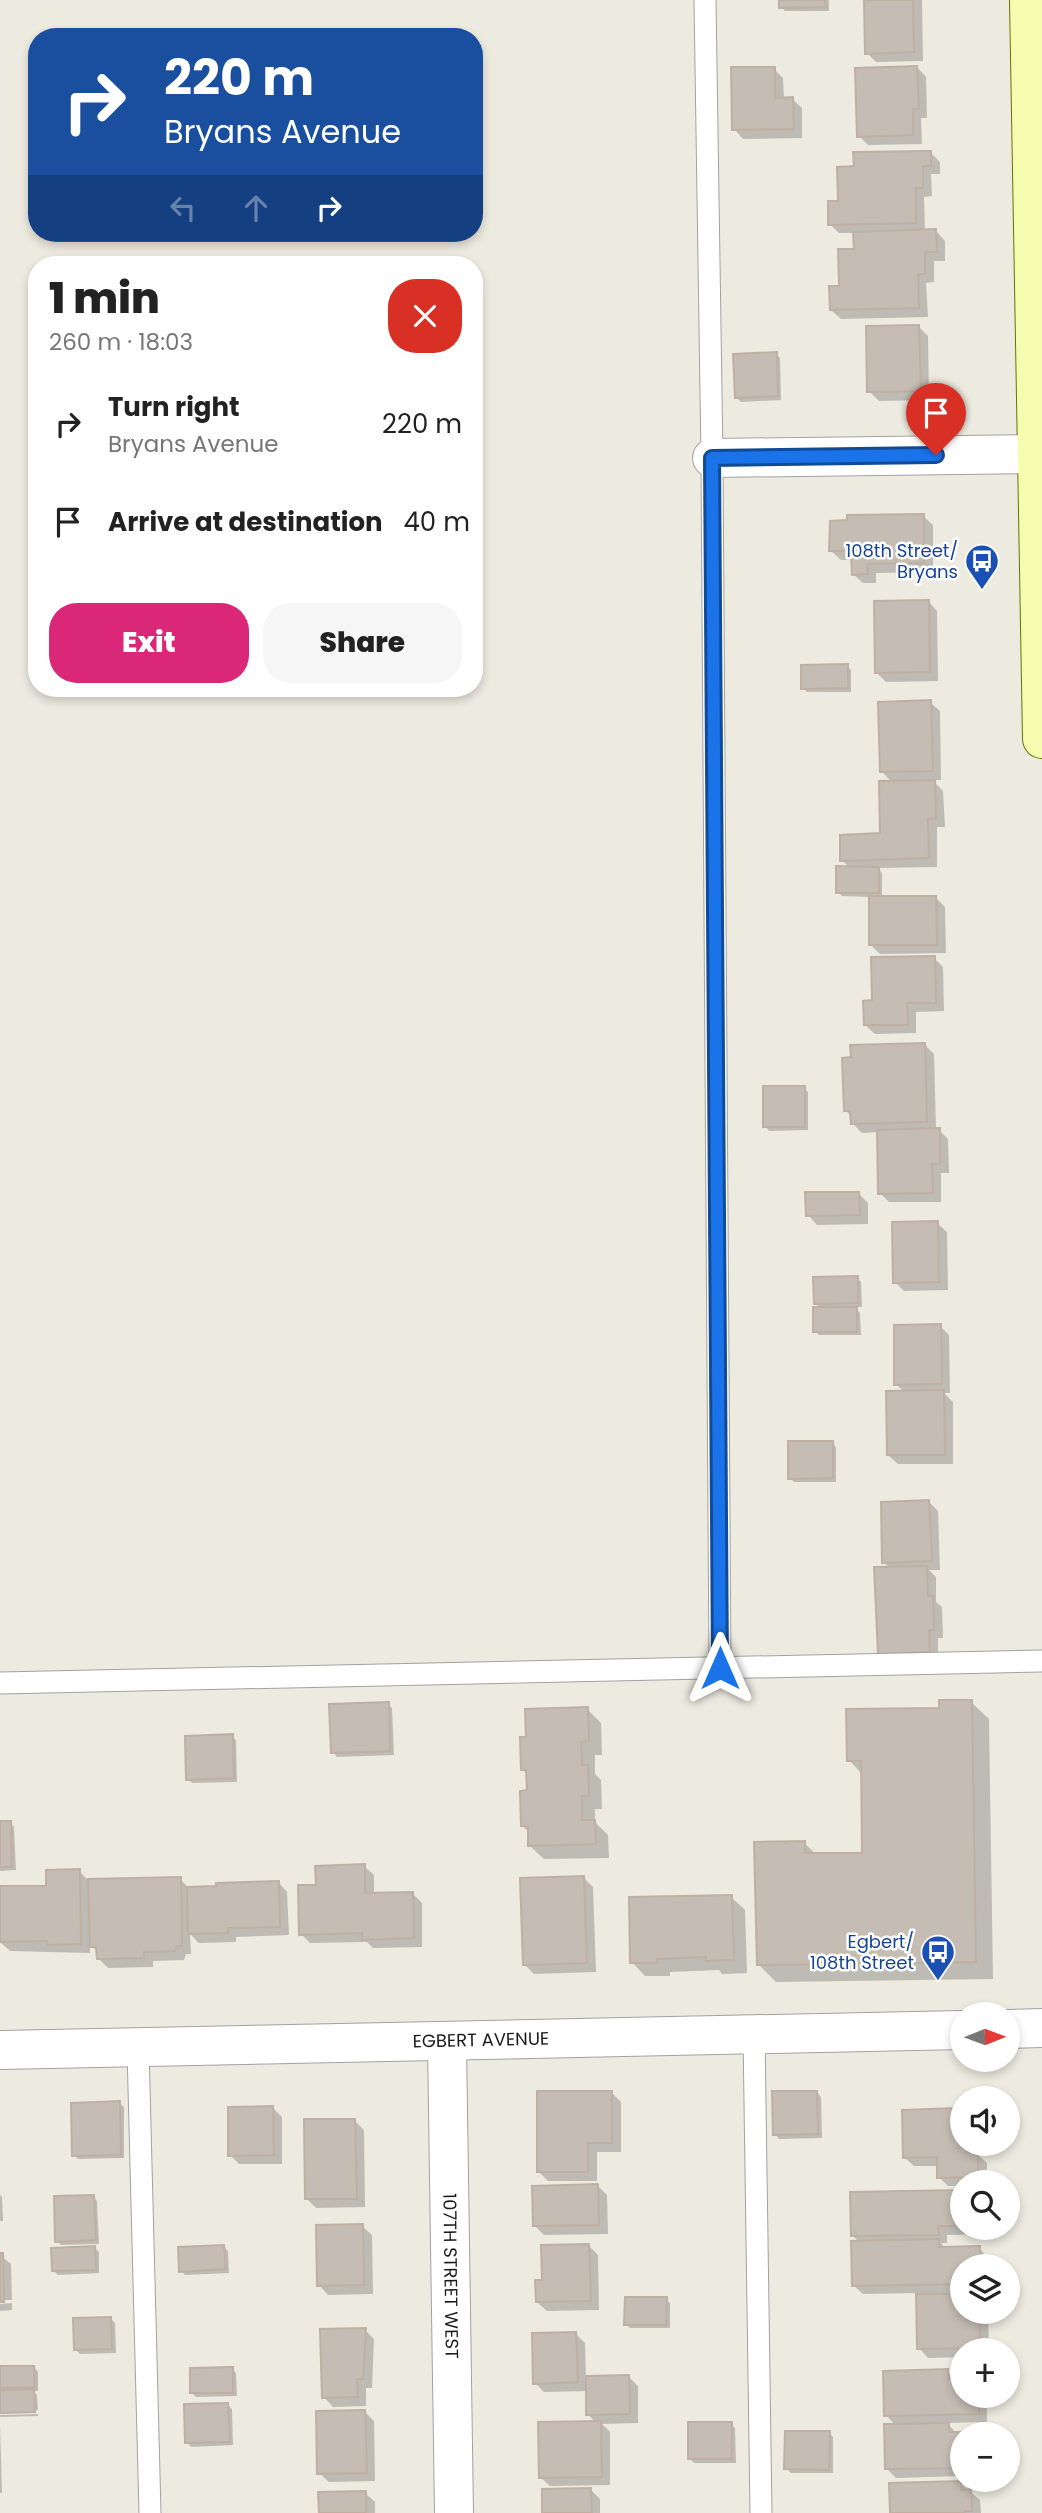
<!DOCTYPE html>
<meta charset="utf-8">
<style>
:root{--surface:#fff;--page:#f6f6f6;--text:#222;--muted:#767676;--accent:#db2777}
body{margin:0;font-family:Poppins,sans-serif;background:var(--page);color:var(--text);height:100vh;display:flex;flex-direction:column;font-size:26px;white-space:nowrap}
*{box-sizing:border-box;margin:0}
p{font-size:23px;color:var(--muted)}
.icon{flex:none;width:38px;height:38px;fill:none;stroke:currentColor;stroke-width:2;stroke-linecap:round;stroke-linejoin:round}
.map{position:relative;flex:1;overflow:hidden}
.panel{position:absolute;left:28px;top:256px;width:455px;height:441px;display:flex;flex-direction:column;background:var(--surface);border-radius:28px;box-shadow:0 4px 10px #0003}
.panel>*{flex:none}
.top-card{position:absolute;left:28px;top:28px;width:455px;height:214px;border-radius:28px;box-shadow:0 4px 10px #0003;background:#1a4fa0;color:#fff;overflow:hidden}
.needle{width:46px;rotate:89deg}
.controls{position:absolute;left:950px;top:2002px;display:grid;gap:14px}
.controls a{display:grid;place-items:center;width:70px;height:70px;border-radius:50%;background:var(--surface);box-shadow:0 4px 10px #0003;font-size:35px}
.pin{position:absolute;display:grid;place-items:center;width:60px;height:60px;color:#fff;margin:-72px -30px;border-radius:50% 50% 50% 0;rotate:-45deg;box-shadow:0 0 7px #0007}
.pin .icon{rotate:45deg}
.me{position:absolute;width:77px;margin:-38px;rotate:0deg;stroke-linejoin:round;filter:drop-shadow(0 0 5px #0008)}
.turn{display:flex;align-items:center;gap:24px;height:147px;padding:0 21px;font-size:32px}
.turn .icon{width:91px;height:91px;stroke-width:2.5}
.turn b{display:block;font-size:49px;line-height:60px}
.lanes{display:flex;align-items:center;height:66px;padding:0 21px;background:#0003;justify-content:center;gap:35px;direction:ltr}
.lanes .off{opacity:.35}
.round{display:grid;place-items:center;flex:none;width:74px;height:74px;border-radius:28px;background:var(--page)}
.overview{display:flex;align-items:center;justify-content:space-between;height:119px;padding:0 21px}
h1{font-size:42px;font-weight:800;line-height:52px}
.cta{display:flex;gap:14px;margin-top:auto;padding:14px 21px}
.cta a{flex:1;height:80px;border-radius:28px;background:var(--accent);color:#fff;font-size:28px;font-weight:800;line-height:80px;text-align:center}
.cta a+a{background:var(--page);color:var(--text)}
ul{padding:0;list-style:none}
li{display:flex;align-items:center;gap:21px;height:98px;padding:0 21px}
li div{flex:1}
li b{display:block;font-size:26px}
li em{font-style:normal}
.map>svg:first-child{display:block}
.shadow{fill:#0003}
.building{fill:#c5bcb3;stroke:#bfb0a2;stroke-width:2}
.lines{fill:none;stroke-linecap:round;stroke-linejoin:round}
.lane-casing{stroke:#a2a2a2;stroke-width:23}
.street-casing{stroke:#a2a2a2;stroke-width:40}
.secondary-casing{stroke:#637400;stroke-width:40}
.lane{stroke:#fff;stroke-width:21}
.street{stroke:#fff;stroke-width:38}
.secondary{stroke:#f5fcb0;stroke-width:38}
.route-casing{stroke:#114b97;stroke-width:18}
.route{stroke:#1a73e8;stroke-width:12}
.labels{text-anchor:middle;stroke-width:5;stroke-linejoin:round;paint-order:stroke}
.transit-label{font-size:18px;fill:#164399;stroke:#fff;text-anchor:end}
.street-label{font-size:18px;fill:#1b1b1b;stroke:#fff}
</style>
<div class="map">
<svg width="1042" height="2513" viewBox="0 0 1042 2513">
<rect width="100%" height="100%" fill="#edeae0"/>
<path class="shadow" d="M781,0h48v11h-44l-4,-4z
M866,0h56l1,61 -47,1 -9,-9z
M917,67l9,10 1,41h-6l1,26 -54,1 -9,-9z
M774,69l9,9 1,21h8l10,9v30l-59,1 -9,-10z
M931,153l9,9v12h-9l1,22 -8,1 1,35 11,-1 9,10v20h-11v21l-8,1 2,34 -87,2 -10,-9 25,-59 -1,-18h-16l-9,-9 25,-56z
M919,327l9,9 1,64 -50,1 -10,-10z
M776,354l4,4 1,42 -40,2 -5,-5z
M923,516l10,9v47l-57,1v10h-13l-10,-9v-14h-12l-10,-9z
M928,601l9,10 1,70 -52,1 -9,-9z
M847,666l4,4v22h-44l-4,-4z
M930,702l10,9 1,69h-9l11,11 2,36h-8v40l-59,1 4,5v25l53,-1 10,10 1,46 -66,1 -9,-9v-48l-29,-1 -4,-4 12,-24 -8,-8 40,-25 11,-52 -12,-12z
M934,958l9,9 1,44 -28,1v21l-41,1 -10,-9 9,-23z
M924,1044l10,10 2,76h3l9,9 1,34h-8v29h-52l-9,-9 -1,-61 -17,1 -10,-10v-6l-7,-7z
M804,1088l4,4v38l-39,1 -4,-5z
M858,1193l10,10v21l-51,1 -9,-10z
M937,1223l10,9 1,58 -44,1 -9,-9z
M857,1278l4,4 1,25h-8l6,6 1,22h-42l-4,-4 6,-22 -6,-6z
M940,1326l9,9 1,58h-6l9,9v62h-55l-10,-9 16,-63 -8,-8z
M832,1442l4,5v35h-42l-4,-4z
M929,1502l9,9 2,59h-11l7,7v25l6,5 1,31h-5v22l-49,2 -10,-9 11,-84 -6,-7z
M971,1702l18,17 4,260 -217,3 -18,-18 46,-121 13,12 47,-1 -1,-79 -14,-15 91,-50z
M388,1704l4,4 2,47 -57,2 -4,-5z
M587,1709l14,14 1,32h-7v19l6,6 1,29h-7v13l13,13 1,23 -65,1 -14,-13v-13l-8,-7 7,-34 -1,-16 -5,-6 5,-31z
M232,1736l4,4 1,42 -45,1 -4,-4z
M0,1823h10l4,4 2,43 -16,1z
M364,1866l10,9v19l38,-1 10,10v44l-49,1 -6,-6 -57,1 -9,-9 17,-47z
M79,1871l9,9 92,-1 10,10 88,-7 9,10 2,43 -53,2v5l-37,1 -9,-9 1,20h-5l-2,6 -31,1v6l-45,1 -10,-10v-5l-8,-9v9l-80,-2 -10,-9v-54l48,-1z
M584,1878l9,9 3,85 -62,2 -9,-9z
M731,1897l14,13 2,63 -25,1 -3,-4 -49,2v4h-25l-13,-14z
M817,2092l4,5 1,41 -43,1 -4,-5z
M612,2093l9,9v50h-24v29h-49l-9,-9z
M119,2103l5,4v51l-46,1 -4,-4z
M273,2108l9,9v47h-43l-9,-9z
M955,2110l7,8v26h16v11l9,8v19h-25v4h-14l-9,-9 -1,-11h-24l-10,-9z
M354,2120l10,10 1,77 -49,1 -9,-9z
M598,2186l9,9 1,39 -64,1 -9,-9z
M962,2192v36h23v6l-38,1v8h-6l5,6 33,-1 9,10v8h-26v46h26l1,38h-27v7l-34,1 -9,-10 -1,-55 -55,1 -10,-9 6,-43 -6,-6 -1,-42z
M0,2195l2,2 1,24h-3z
M93,2197l4,4 2,43 -38,1 -4,-4z
M362,2226l10,9 1,59 -45,1 -9,-10z
M588,2245l10,10 1,55 -52,1 -10,-9 7,-20z
M224,2247l4,4 1,22 -44,2 -4,-4z
M95,2248l4,4v21l-41,2 -4,-4z
M0,2255l11,9 1,36h-12z
M666,2299l4,4v25h-40l-4,-4z
M12,2303v7l-12,1v-7z
M111,2319l4,4 1,30 -36,1 -5,-5z
M365,2330l9,9 -2,49h-6v18l-33,1 -9,-10z
M576,2334l9,9 1,34 42,-1 10,10v37l-36,1 8,8v53l-60,1 -10,-9 57,-54 -9,-8v-24l-44,1 -9,-9z
M34,2367l4,5v19h-5l4,4 1,15 -38,1v-43z
M232,2369l4,4 1,23 -41,1 -4,-4z
M947,2371l10,9h5v16h25v26l-40,1 10,11h22h-17v42l-66,2 -9,-9 9,-43 -10,-11z
M228,2405l4,4 1,36 -42,2 -4,-5z
M364,2411l10,10 1,60 -46,1 -10,-9z
M38,2414v2l-38,1v-2z
M0,2423l2,70h-2z
M731,2424l4,4 1,35h-42l-4,-4z
M829,2433l4,4v36h-42l-5,-5z
M960,2483l20,17 1,13h-89z
M591,2490l9,9v14h-56z
M365,2493l10,9v11h-54z"/>
<path class="building" d="M779,0h46l1,7 -47,1z
M864,0h49l1,52 -49,2z
M917,66l2,43h-6v26l-56,2 -2,-69z
M731,67h44v31l18,-1 1,32 -62,1z
M931,151v15h-8v22h-7v35l-88,2v-24h10l-1,-34 17,-1 -1,-14z
M936,229l1,23h-12v22h-7l1,34 -89,2 -1,-24h10l-1,-37h16l-1,-17z
M919,325l2,66 -54,1 -1,-66z
M777,352l1,44 -43,2 -2,-44z
M924,514v49l-57,1 1,10 -16,1 -1,-20h-4v-4h-18l1,-30 17,-1v-5z
M929,600l1,72 -55,1 -1,-72z
M848,664v24l-47,1v-24z
M931,700l2,71 -53,1 -2,-70z
M935,780l1,38 -8,1 1,39 -89,3v-26l40,-2 -1,-52z
M836,866l43,1v26h-43z
M869,896h67l1,49h-68z
M935,956l1,47h-29l1,22h-44l-1,-24 9,-1 -1,-43z
M925,1043l2,79 -76,2 -1,-13h-6l-2,-53 9,-1 -1,-12z
M763,1086h42v41h-42z
M940,1128v36h-8l1,29 -55,1 -1,-64z
M805,1192h54l1,23 -54,1z
M938,1221l1,61 -46,1 -1,-61z
M858,1276v27l-44,1 -1,-27z
M813,1307h44v25h-44z
M941,1324l1,60 -48,1v-60z
M944,1390l1,65h-58l-1,-64z
M788,1441h45v37l-45,1z
M929,1500l3,61 -50,2 -1,-61z
M927,1566l1,30h5l1,34h-5l1,22 -52,2 -4,-87z
M939,1700h33l4,262 -219,3 -3,-123 51,-1v12h57l-1,-92h-14l-1,-52 93,-1z
M389,1702l1,49 -59,2 -2,-49z
M588,1707l1,34 -8,1 1,23h6l1,31h-7v24h13l1,24 -68,2v-20h-7l-1,-35 7,-1 -1,-20h-5l-1,-33h6l-1,-28z
M233,1734l1,44 -48,2 -1,-44z
M0,1821h11l1,46h-12z
M365,1864v29l48,-1 1,46 -52,2v-7l-63,2 -1,-50h18l-1,-19z
M80,1869l1,75 -34,1v-4l-47,1v-56h46v-16z
M584,1876l3,87 -64,2 -3,-87z
M181,1877l1,69h-5l-2,5 -31,1v6l-47,1 -1,-12h-6l-2,-68z
M279,1881l1,46 -52,1v5l-40,1 -1,-47 29,-1v-3z
M732,1895l2,65 -28,1v-4l-49,2v4h-27l-1,-66z
M537,2091h75v52h-24v29h-51z
M772,2091h45l1,43 -45,1z
M120,2101l1,54 -49,1 -1,-53z
M273,2106l1,49 -46,1v-49z
M956,2108v21l6,-1v16h8v8h8v25l-41,1v-21l-34,1 -1,-48z
M304,2119h51l2,80h-52z
M598,2184l1,41 -66,1 -1,-40z
M962,2190v36h-24l1,9 -88,1 -1,-44z
M94,2195l2,45 -41,2 -1,-46z
M363,2224l1,61 -47,1 -1,-61z
M939,2239v8l41,-1v20h-18v18l-110,2 -1,-45z
M589,2244l2,57 -55,1 -1,-22h7l-1,-35z
M224,2245l2,24 -47,3 -1,-25z
M95,2246l1,24 -44,1 -1,-23z
M0,2253h3l1,49h-4z
M916,2294h46v18h17l1,36 -63,1z
M625,2297h42l-1,28h-42z
M111,2317l1,32 -38,1 -1,-32z
M366,2328l-3,51h-6l1,18 -36,1 -2,-69z
M576,2332l2,50 -45,2 -1,-51z
M0,2366h34l1,21 -35,1z
M233,2367v26h-43v-25z
M948,2369v10l14,-1v18h16l1,18 -95,2 -1,-45z
M629,2375l1,39 -44,1v-39z
M34,2389l1,23 -35,1v-23z
M228,2403l2,39 -45,1 -1,-39z
M365,2410l2,63 -50,1 -1,-63z
M601,2421l1,56 -63,1 -1,-56z
M688,2422h44v37h-44z
M949,2423v9h30v2h-17v34l-77,1 -1,-45z
M785,2431h45l-1,39 -45,-1z
M961,2481v9l10,-1 1,22h-7v2h-75l-1,-30z
M591,2488l1,25h-50v-24z
M366,2491v22h-47l-1,-21z"/>
<g class="lines">
<g class="lane-casing">
<path id="lane" d="M705,0l7,458 8,1210
M0,1683l1042,-22
M754,2034l7,479
M138,2049l12,464"/>
</g>
<g class="street-casing">
<g id="street">
<path d="M712,458l330,-4"/>
<path d="M1008,2029l34,-1"/>
<path id="s1" d="M447,2042l7,471"/>
<path id="s2" d="M0,2050l962,-20"/>
</g>
</g>
<g class="secondary-casing">
<path id="secondary" d="M1029,0l13,739"/>
</g>
<use href="#lane" class="lane"/>
<use href="#street" class="street"/>
<use href="#secondary" class="secondary"/>
</g>
<g class="lines">
<g class="route-casing">
<path id="route" d="M720,1668l-8,-1210 224,-3"/>
</g>
<use href="#route" class="route"/>
</g>
<defs>
<g id="bus-pin" transform="scale(1.75)"><path d="M0 17L-7.5 6A9.5 9.5 0 1 1 7.5 6Z" fill="#1a4fb4" stroke="#fff"/><path d="M-5-6H5V4H4V6H2V4H-2V6H-4V4H-5ZM-3.5-4V0h7V-4ZM-3.5 1.2v1.5H-2V1.2ZM2 1.2v1.5H3.5V1.2Z" fill="#fff"/></g>
</defs>
<g fill-rule="evenodd">
<use href="#bus-pin" x="982" y="561"/>
<use href="#bus-pin" x="938" y="1952"/>
</g>
<g class="labels">
<g class="transit-label">
<text x="958" y="557">108th Street/<tspan x="958" dy="21">Bryans</tspan></text>
<text x="914" y="1948">Egbert/<tspan x="914" dy="21">108th Street</tspan></text>
</g>
<g class="street-label">
<text dy="6" stroke="none"><textPath href="#s2" startOffset="481">EGBERT AVENUE</textPath></text>
<text dy="6" stroke="none"><textPath href="#s1" startOffset="234">107TH STREET WEST</textPath></text>
</g>
</g>
</svg>
<div class="controls">
<a><svg class="needle" viewBox="-14 -14 28 28"><path d="M0-13l5 13h-10z" fill="#e53935"/><path d="M0 13l5-13h-10z" fill="#767676"/></svg></a>
<a><svg class="icon" aria-label="sound" viewBox="0 0 24 24"><path d="M4 9h4l5-4v14l-5-4H4zM17 9q2 3 0 6"/></svg></a>
<a><svg class="icon" aria-label="search" viewBox="0 0 24 24"><circle cx="10" cy="10" r="6"/><path d="M15 15l6 6"/></svg></a>
<a><svg class="icon" aria-label="layers" viewBox="0 0 24 24"><path d="M12 4l9 5-9 5-9-5zM3 14l9 5 9-5"/></svg></a>
<a>+</a>
<a>−</a>
</div>
<div class="pin" style="left:936px;top:455px;background:#d93025"><svg class="icon" aria-label="arrive" viewBox="0 0 24 24"><path d="M6 21V4h12l-3 4 3 4H6"/></svg></div>
<svg class="me" style="left:720px;top:1668px" viewBox="-20 -20 40 40"><path d="M0-17L14 15 0 8-14 15z" fill="#1a73e8" stroke="#fff" stroke-width="4"/></svg>
<div class="top-card">
<div class="turn"><svg class="icon" aria-label="right" viewBox="0 0 24 24"><path d="M7 20v-9h11M14 6l5 5-5 5"/></svg><div><b>220 m</b>Bryans Avenue</div></div>
<div class="lanes"><svg class="icon off" aria-label="left" viewBox="0 0 24 24"><path d="M17 20v-9H6M10 6l-5 5 5 5"/></svg><svg class="icon off" aria-label="ahead" viewBox="0 0 24 24"><path d="M12 20V5M6 11l6-6 6 6"/></svg><svg class="icon" aria-label="right" viewBox="0 0 24 24"><path d="M7 20v-9h11M14 6l5 5-5 5"/></svg></div>
</div>
<section class="panel">
<div class="overview"><div><h1>1 min</h1><p>260 m · 18:03</p></div><a class="round" style="background:#d93025;color:#fff"><svg class="icon" aria-label="close" viewBox="0 0 24 24"><path d="M6 6l12 12M18 6L6 18"/></svg></a></div>
<ul>
<li><svg class="icon" aria-label="right" viewBox="0 0 24 24"><path d="M7 20v-9h11M14 6l5 5-5 5"/></svg><div><b>Turn right</b><p>Bryans Avenue</p></div><em>220 m</em></li>
<li><svg class="icon" aria-label="arrive" viewBox="0 0 24 24"><path d="M6 21V4h12l-3 4 3 4H6"/></svg><div><b>Arrive at destination</b></div><em>40 m</em></li>
</ul>
<div class="cta"><a>Exit</a><a>Share</a></div>
</section>
</div>
